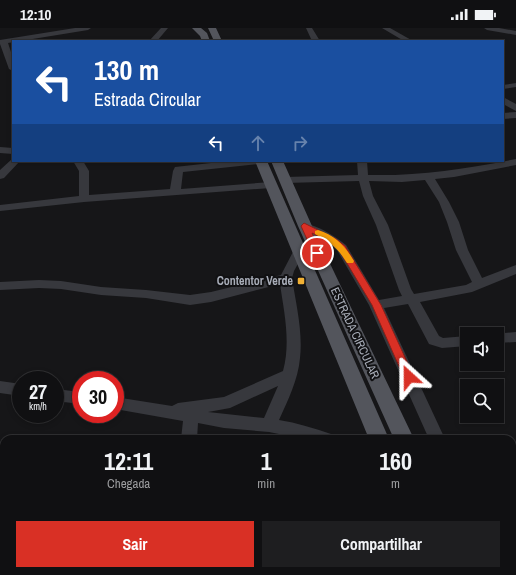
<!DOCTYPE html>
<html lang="pt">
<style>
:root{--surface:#101012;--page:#1e1e20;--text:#f1f3f6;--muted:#9c9d9f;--line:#303032;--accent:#d93025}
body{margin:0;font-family:"Archivo Narrow",sans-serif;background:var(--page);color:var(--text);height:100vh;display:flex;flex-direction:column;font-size:15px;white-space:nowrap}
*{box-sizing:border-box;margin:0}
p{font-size:13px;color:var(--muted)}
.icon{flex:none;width:22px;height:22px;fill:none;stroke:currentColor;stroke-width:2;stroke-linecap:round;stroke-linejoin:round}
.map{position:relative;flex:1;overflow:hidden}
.sheet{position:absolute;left:0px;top:407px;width:516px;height:140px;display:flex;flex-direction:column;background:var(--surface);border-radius:12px 12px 0 0;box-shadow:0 2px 6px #0003,0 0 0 1px var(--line)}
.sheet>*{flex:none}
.banner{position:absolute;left:12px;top:12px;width:492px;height:122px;border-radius:0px;box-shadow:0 2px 6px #0003,0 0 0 1px var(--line);background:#1a4fa0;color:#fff;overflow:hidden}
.fabs{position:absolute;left:460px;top:299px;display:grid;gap:8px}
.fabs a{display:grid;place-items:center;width:44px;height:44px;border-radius:0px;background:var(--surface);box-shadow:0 2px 6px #0003,0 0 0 1px var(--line);font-size:20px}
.speed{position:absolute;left:12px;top:343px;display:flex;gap:8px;font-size:20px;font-weight:700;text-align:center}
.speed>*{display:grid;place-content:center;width:52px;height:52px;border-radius:50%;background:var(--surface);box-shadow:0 2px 6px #0003,0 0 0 1px var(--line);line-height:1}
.speed small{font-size:10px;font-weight:400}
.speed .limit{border:6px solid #d22;background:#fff;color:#111}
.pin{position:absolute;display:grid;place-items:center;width:34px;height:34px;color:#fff;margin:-17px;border:2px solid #fff;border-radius:50%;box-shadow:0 1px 4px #0007}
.me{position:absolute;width:44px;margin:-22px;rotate:336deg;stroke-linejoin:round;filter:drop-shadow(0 0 3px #0008)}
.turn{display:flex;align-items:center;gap:14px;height:84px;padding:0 16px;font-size:18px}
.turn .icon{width:52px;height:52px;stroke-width:2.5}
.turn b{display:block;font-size:28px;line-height:34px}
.lanes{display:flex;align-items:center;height:38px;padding:0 16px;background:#0003;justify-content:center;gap:20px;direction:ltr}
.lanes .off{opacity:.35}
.eta{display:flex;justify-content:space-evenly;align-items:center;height:68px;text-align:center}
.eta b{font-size:24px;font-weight:800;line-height:28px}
.primary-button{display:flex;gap:8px;margin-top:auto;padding:8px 16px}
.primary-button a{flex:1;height:46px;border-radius:0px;background:var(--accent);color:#fff;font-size:16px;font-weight:800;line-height:46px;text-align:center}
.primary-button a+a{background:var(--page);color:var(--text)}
.status{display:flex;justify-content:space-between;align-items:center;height:28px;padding:0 20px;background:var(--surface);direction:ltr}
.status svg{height:11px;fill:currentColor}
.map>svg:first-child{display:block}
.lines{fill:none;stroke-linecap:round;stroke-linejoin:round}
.minor{fill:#37383d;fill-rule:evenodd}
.major{fill:#53555c;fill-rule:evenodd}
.route{fill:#d93025;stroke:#8d1f18}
.slow{fill:#f59e0b}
.poi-dot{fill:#f2b134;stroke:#111113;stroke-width:1.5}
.labels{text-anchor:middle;stroke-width:4;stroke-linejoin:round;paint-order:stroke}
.poi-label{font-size:12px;font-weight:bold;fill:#a8adb8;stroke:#111113;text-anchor:end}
.street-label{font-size:12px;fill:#a8adb8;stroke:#111113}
</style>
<div class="status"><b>12:10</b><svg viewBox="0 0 49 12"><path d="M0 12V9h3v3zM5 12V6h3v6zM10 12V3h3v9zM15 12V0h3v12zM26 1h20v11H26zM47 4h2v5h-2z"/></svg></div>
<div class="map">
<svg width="516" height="547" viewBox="0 0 516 547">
<rect width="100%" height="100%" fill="#161618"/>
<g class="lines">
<path class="minor" d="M75,0h16l-3,2 -80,13 5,15v13l-4,-2 -9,-25v-4z
M161,0h7l-11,13h-8z
M306,0h6l8,13h-8z
M382,0h8l23,13h-9z
M484,0h15l17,3v4l-29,-5z
M338,11h15l4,2h-20z
M516,55v4l-13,2v-4z
M503,69l13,7v7l-13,-7z
M516,84v6l-13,1v-6z
M0,119l13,1v6l-13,-1z
M12,131h1v2h7l-16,17 -4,1v-9z
M516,131v6l-62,12 -19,2 14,23 10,20 9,28 14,28 34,-13v9l-44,18 -52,10 19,34 4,2 24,-2v10l-25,2 -13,-4 -21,-40 -24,4 61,131h-16l-60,-134 -32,-55 -7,-6 -29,-16 -2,-2 2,-2c11,-3 37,14 45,21l33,55 23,-4 -3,-6 -23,-65 -13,-29 -4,-15 -74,2 -5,-3 5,-3 73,-2 -1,-14h10l1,14c53,1 96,-6 148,-16zM425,152l14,22 8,20 9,28 16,32 -6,3 -52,9 -3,-5 -23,-64 -15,-29 -4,-15 33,1z
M73,133h10l6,10v24l81,-6 3,-18 2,-4 54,-6h34l-5,3 -75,8 -2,17 90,-7 5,3 -5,3 -187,14 -84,9v-6l79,-9v-25z
M299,219l4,1 2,3 -11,20 -2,7c4,26 11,54 8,80 -2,22 -12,42 -21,62 18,3 35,8 52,14l2,5h-29l-35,-7 -45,-4 -26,-5 -1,16h-16l2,-18 -68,-12v-12l57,9 6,-3 46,-6 59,-26c8,-29 1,-59 -3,-87l-69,18 -21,3 -44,-7 -45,-3 -40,-6 -22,-1 -39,2v-8l39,-2 22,1 40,6 45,3 44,5 21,-3 70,-17 14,-27zM278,358l-14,32 -56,-6 22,-4z
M516,304v10l-19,1v-9h-4z
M0,353l21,3v12l-21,-3z
M55,361l26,3v12l-26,-3z
M512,433l4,1v16l-4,-1z
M0,501h4v18h-4z
M512,537l4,10h-19l-2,-4h17z
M162,543h20v4h-20z
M386,543h20l2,4h-20z"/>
<path class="major" d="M192,0h9l6,5 3,8h-8l-2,-5z
M208,0h8l6,13h-8z
M255,133h12l122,278h-20z
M271,133h12l29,65 102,213h-20l-96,-213z
M423,543h24l2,4h-24z
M454,543h24l2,4h-24z"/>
</g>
<path class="route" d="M304,195l32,16 9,7 36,59 33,72 -1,3 -4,2 -4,-2 -33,-75 -33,-55 -8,-8 -19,-9 9,20 -1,2h-6l-13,-29z"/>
<path class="slow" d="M318,202c17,5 27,16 36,31l-1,2h-6c-10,-16 -16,-20 -32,-29v-3z"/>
<rect class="poi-dot" x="297" y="249" width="8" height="8" rx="2"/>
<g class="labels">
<g class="poi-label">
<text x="293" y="257">Contentor Verde</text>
</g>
<g class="street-label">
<text transform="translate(355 305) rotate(65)" y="4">ESTRADA CIRCULAR</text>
</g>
</g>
</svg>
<div class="fabs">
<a><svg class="icon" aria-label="sound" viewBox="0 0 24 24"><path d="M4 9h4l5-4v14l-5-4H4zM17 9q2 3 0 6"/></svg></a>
<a><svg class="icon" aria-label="search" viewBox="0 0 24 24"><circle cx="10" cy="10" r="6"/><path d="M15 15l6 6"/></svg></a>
</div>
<div class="speed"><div>27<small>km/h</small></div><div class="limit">30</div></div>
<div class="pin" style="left:317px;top:225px;background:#d93025"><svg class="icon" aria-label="arrive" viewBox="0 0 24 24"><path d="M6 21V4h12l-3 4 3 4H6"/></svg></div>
<svg class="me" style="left:409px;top:349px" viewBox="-20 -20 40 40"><path d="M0-17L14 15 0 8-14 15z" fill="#d93025" stroke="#fff" stroke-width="4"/></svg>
<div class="banner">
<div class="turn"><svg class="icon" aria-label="left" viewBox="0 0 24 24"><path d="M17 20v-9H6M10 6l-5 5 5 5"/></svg><div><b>130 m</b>Estrada Circular</div></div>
<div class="lanes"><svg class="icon" aria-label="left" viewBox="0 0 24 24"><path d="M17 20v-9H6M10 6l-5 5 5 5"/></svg><svg class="icon off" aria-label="ahead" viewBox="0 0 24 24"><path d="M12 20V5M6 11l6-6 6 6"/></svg><svg class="icon off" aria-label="right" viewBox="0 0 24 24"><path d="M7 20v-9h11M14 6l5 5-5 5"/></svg></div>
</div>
<section class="sheet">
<div class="eta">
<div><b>12:11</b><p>Chegada</p></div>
<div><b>1</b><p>min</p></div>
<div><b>160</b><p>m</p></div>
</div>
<div class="primary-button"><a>Sair</a><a>Compartilhar</a></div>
</section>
</div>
